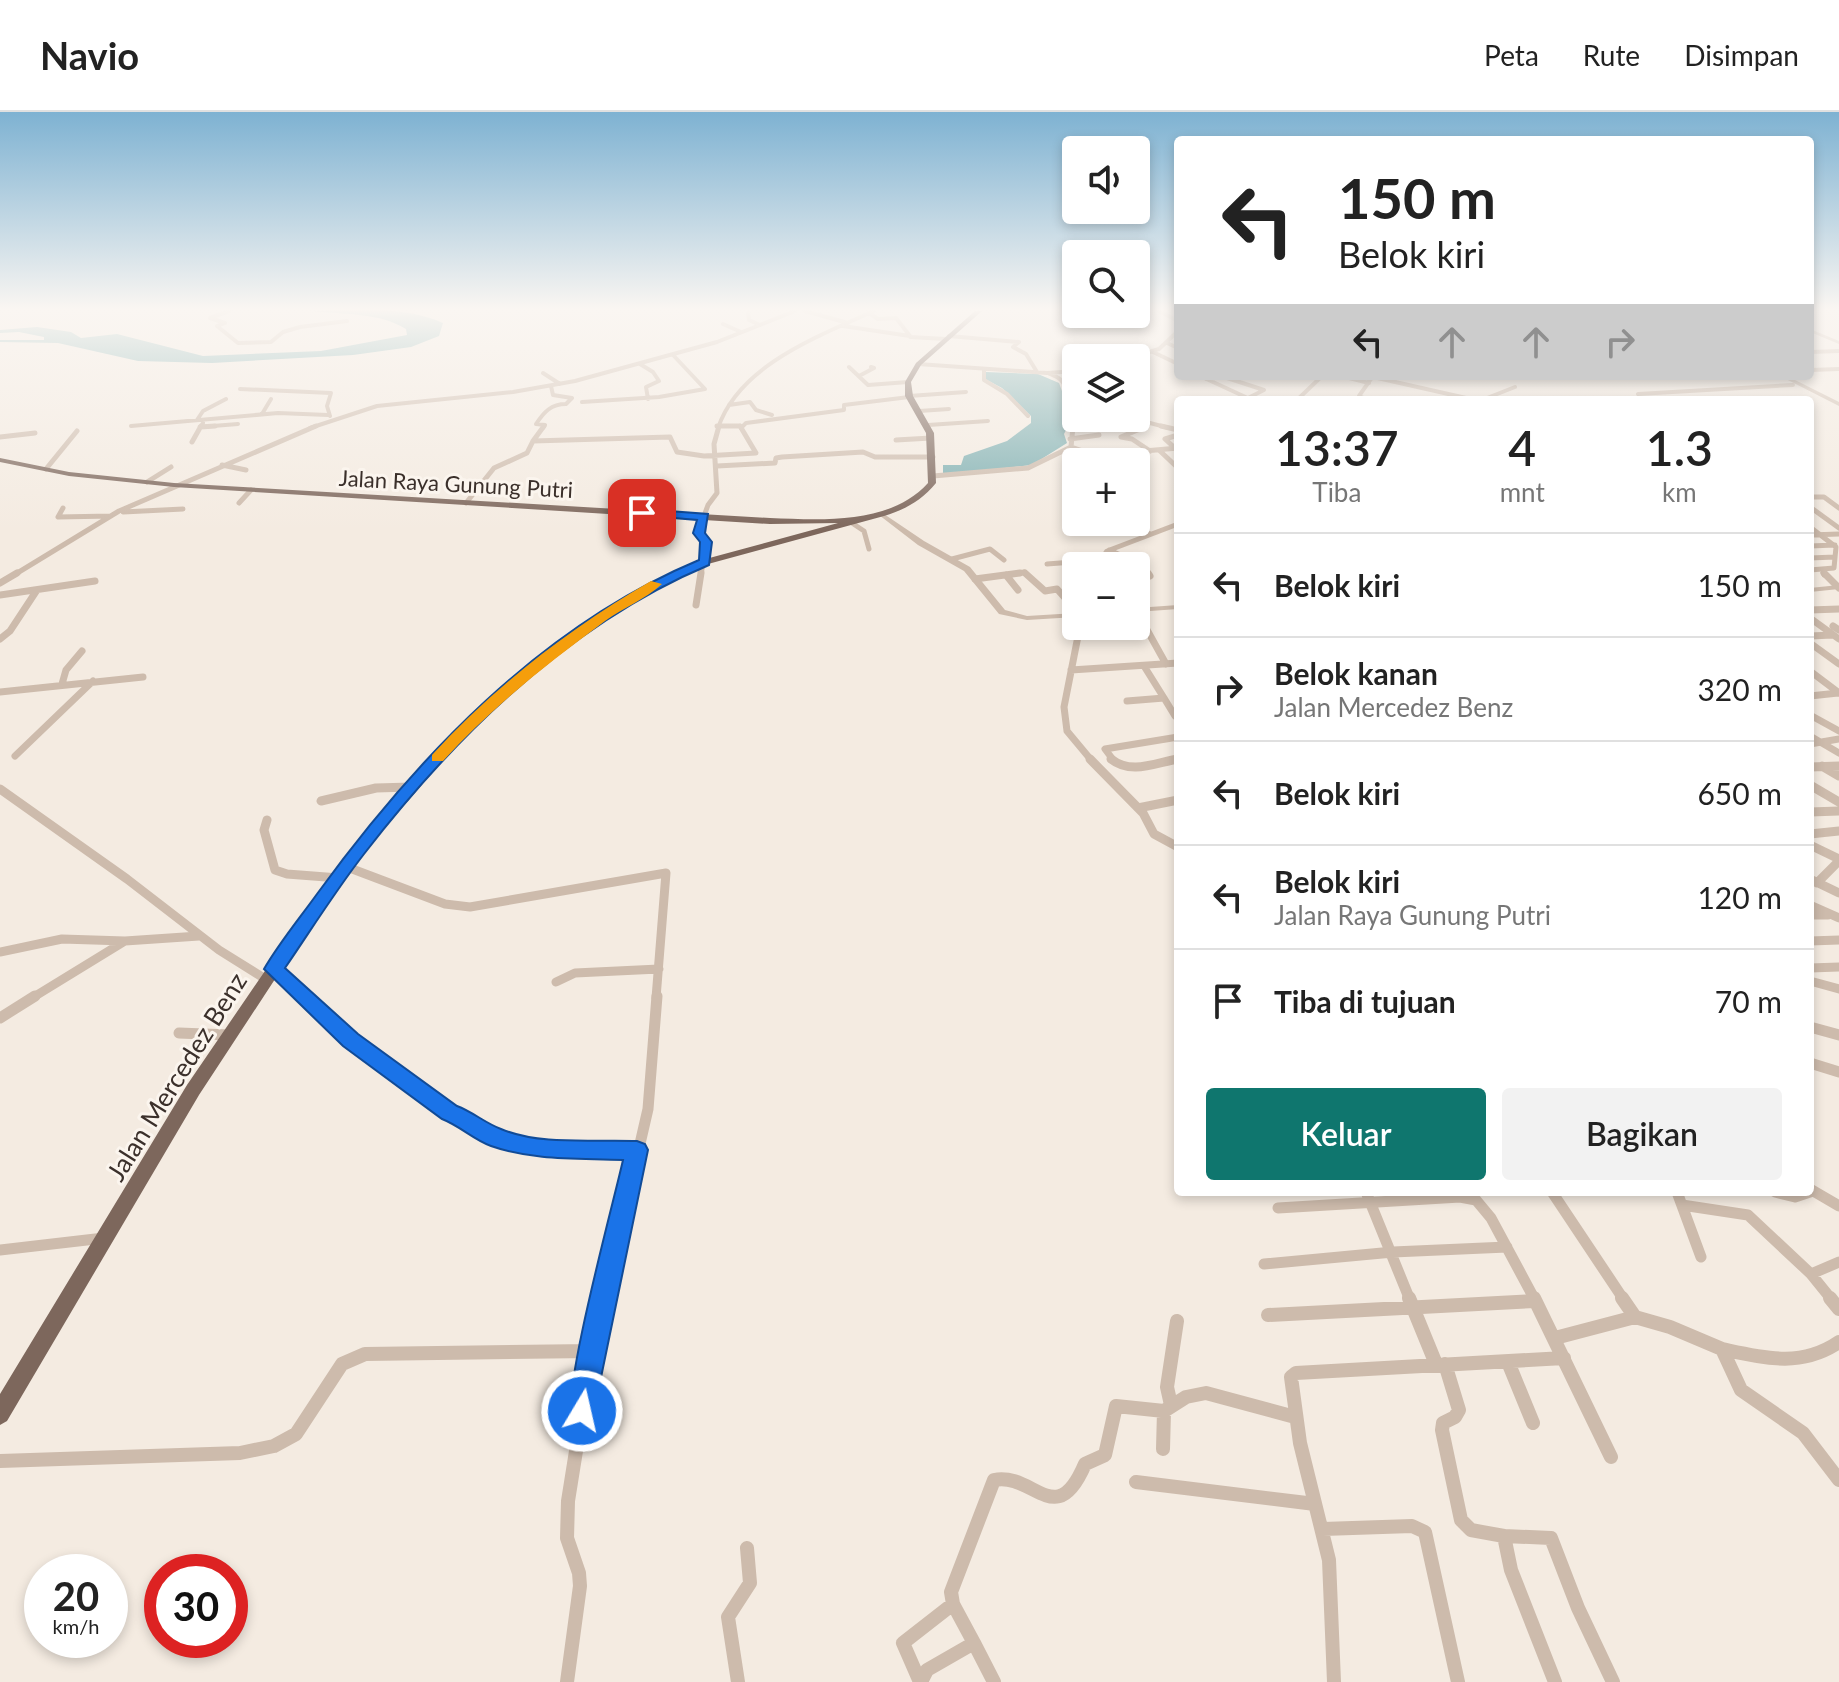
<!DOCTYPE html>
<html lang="id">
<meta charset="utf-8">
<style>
:root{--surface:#fff;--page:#f2f2f2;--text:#222;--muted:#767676;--line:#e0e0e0;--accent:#0f766e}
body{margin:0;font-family:Lato,sans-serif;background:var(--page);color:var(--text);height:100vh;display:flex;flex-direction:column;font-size:30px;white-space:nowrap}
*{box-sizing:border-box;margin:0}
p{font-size:26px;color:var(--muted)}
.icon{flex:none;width:44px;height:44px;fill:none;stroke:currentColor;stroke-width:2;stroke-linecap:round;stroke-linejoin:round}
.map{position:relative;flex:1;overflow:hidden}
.sheet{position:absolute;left:1174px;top:284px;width:640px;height:800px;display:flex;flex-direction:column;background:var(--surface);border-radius:8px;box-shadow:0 4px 12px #0003}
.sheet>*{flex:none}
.banner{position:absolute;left:1174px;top:24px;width:640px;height:244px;border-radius:8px;box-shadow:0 4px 12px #0003;background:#fff;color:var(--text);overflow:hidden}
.buttons{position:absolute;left:1062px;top:24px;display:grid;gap:16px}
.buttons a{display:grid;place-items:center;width:88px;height:88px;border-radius:8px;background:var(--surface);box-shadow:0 4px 12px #0003;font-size:40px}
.speed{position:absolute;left:24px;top:1442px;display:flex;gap:16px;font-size:40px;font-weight:700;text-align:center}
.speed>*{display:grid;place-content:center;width:104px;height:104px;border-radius:50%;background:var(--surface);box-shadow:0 4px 12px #0003;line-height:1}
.speed small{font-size:20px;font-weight:400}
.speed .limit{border:12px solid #d22;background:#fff;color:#111}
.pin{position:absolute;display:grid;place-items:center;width:68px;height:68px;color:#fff;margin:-34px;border-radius:16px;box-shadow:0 4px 12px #0006}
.me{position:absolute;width:88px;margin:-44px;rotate:9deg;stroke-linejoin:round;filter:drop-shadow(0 0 6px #0008)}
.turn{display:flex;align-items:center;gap:28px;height:168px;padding:0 32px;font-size:36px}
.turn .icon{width:104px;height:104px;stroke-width:2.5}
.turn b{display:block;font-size:56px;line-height:68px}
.lanes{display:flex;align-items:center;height:76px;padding:0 32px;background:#0003;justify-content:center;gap:40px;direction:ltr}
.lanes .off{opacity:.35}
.eta{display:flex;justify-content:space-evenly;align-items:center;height:136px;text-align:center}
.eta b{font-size:48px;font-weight:600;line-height:56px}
.primary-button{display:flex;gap:16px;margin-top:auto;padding:16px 32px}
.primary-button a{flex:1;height:92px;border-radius:8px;background:var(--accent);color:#fff;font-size:32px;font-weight:600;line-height:92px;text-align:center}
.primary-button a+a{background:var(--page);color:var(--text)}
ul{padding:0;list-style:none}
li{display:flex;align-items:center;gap:24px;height:104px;padding:0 32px;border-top:2px solid var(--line)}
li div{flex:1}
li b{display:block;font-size:30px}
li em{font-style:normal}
header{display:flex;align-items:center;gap:48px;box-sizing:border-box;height:112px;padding:0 40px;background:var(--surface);border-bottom:2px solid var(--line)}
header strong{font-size:38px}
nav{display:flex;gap:44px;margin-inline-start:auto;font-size:28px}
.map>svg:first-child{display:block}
.water{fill:#7fb0b2}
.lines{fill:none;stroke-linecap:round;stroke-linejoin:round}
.minor-far5{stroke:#cdbbac;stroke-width:4}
.minor-far4{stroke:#cdbbac;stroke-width:5}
.minor-far3{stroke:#cdbbac;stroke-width:7}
.minor-far2{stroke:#cdbbac;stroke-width:9}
.minor-far1{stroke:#cdbbac;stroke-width:11}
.minor{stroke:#cdbbac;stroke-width:14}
.tertiary{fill:#cdbbac;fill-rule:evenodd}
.primary{fill:#7d675c;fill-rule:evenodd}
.route{fill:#1a73e8;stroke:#114b97;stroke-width:2}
.slow{fill:#f59e0b}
.labels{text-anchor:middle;stroke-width:6;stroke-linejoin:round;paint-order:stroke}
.far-street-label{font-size:22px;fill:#3b302b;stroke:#fbf5ee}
.street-label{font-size:26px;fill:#3b302b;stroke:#fbf5ee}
</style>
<header>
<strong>Navio</strong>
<nav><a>Peta</a><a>Rute</a><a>Disimpan</a></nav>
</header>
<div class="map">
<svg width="1839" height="1570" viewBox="0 0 1839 1570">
<rect width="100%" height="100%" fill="#f4ebe1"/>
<path class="water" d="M313,199c43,0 90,-6 130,12l-4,13 -28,11 -58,8 -141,8 -74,-2 -80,-18 -58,-1v-2h44v-3l-25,-5 -19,1v-3l37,-3 34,5 10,6 36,-4 86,22 118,-5 86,-16 -1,-6c-28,-17 -61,-14 -93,-18z
M986,260l52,2 21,9 13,35 -8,16 3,9 -35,22 -89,10v-10h18l3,-9 43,-15 24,-18v-7l-29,-28 -17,-9z"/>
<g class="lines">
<path class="minor-far5" d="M229,199l-19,7 15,5 -8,3 21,17 33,-1 12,-10 17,-5 47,-6
M805,199l43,12
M1159,199l19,10
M748,201l1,7 11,5
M723,212l18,8
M843,214l67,10 -14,-18 -18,1 -9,-6
M949,224l70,6 -6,5 13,7 11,18
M910,225l36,2
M1167,231l11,5
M1153,240l25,12
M1130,246l29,-9 19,-18
M640,252l13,8 6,9 -13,6 2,12
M918,252l129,9 29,-2
M849,255l19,18 40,-3
M984,258v10l23,14 21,22
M1810,258l29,-1
M543,261l17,11
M1048,261c4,2 9,3 13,7 9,9 13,36 12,48
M859,264l15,-8 -3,-1
M1200,264l52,24
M1341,264l28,7
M1187,265l3,-1
M1373,265l102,23
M1206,267l18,-2 40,13 -16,8
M240,277l91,4 -4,13 3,10
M909,284l57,-4
M1297,288l24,-23
M1368,288l-9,-4 14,-20
M1482,288l33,-13
M1645,288l-7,-6 155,-9
M582,290l77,-5 46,-8 -31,-33
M729,293l21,-3 6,8 16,5
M919,299l30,-2
M262,302l9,-15
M197,308l6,-9 23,-12
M928,313l60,-4
M131,314l147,-13 50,2
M717,314h23
M200,315l38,-3
M200,316l3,-5
M310,316l67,-22 136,-14 62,-11 142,-39 78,-31
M543,316l2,-3 -9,-1c8,-12 15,-20 30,-20l6,-6 -19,-3 -2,-9
M718,316c21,-63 101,-92 156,-117
M741,316l5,-5 98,-13v-5l65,-8
M1144,316l6,-5 19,5"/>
<path class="minor-far4" d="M544,314l-11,15 137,-4 7,15 27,4 52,-3 -16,-27
M717,314h23
M1147,314l-26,11 11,2 18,12
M1161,314l17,4
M200,315l15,-1
M0,325l35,-4
M1070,327l29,-4
M896,328l35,-2
M192,330l9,-16
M1071,335l2,-21
M1176,337l-11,-10 13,-4
M1160,339l18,17
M1088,344l90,-8
M222,353l24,5
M717,354l58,-3 1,-5 6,-1 81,-5 12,5h58
M1136,355l11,-2
M46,357l31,-38
M933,364l95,-8 43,-21 12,4 11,11
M147,370l24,-15
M1810,385h14l15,11
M239,391l12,-13
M466,391l28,-35 33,-15 6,-12
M1810,395l29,21
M63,396l-5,9 53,-1
M123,400l60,-3
M1129,410l21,12
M852,411l12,8 5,18
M1810,415l26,20 -2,21 -24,2
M1810,423l29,-1
M1810,434l25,-1
M1109,438l33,14 7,11
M1810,446l25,-1
M952,447l38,-10 14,11
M1047,452l52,-4
M1097,454l10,-15 71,-27
M1822,457l2,6
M14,463l105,-64 197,-85
M701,463l5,-30 -7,-15 9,-25 9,-12 -3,-49 5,-18
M1006,463l18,-3 3,3"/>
<path class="minor-far3" d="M1025,461l20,18 12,-2 8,9 11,1
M1148,461l2,3
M1824,461l15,15
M1006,463l12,15
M975,467l45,-6
M0,471l17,-10
M0,483l95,-14
M696,493l5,-32
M1136,498l30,54
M1810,498l29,-1
M1810,506l29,21
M1080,514l-16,81 3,24 25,30
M1833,514l6,4
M1079,520l19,-1
M1810,524l23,-1
M0,527l10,-8 27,-41
M1810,531l29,21
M1144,554l20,32
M1071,558l107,-7
M1810,559l29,22
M62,572l4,-14 16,-19
M0,580l143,-15
M1810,584l28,-3
M1127,589l37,-3 11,18
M1810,603l29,16
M1810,624l29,17
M1810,632l29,-5
M15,644l78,-75
M1114,649l-9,-12 73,-12
M1167,649l11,-2"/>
<path class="minor-far2" d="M1090,647l53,54 11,21 24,13
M1111,647c20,16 44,4 67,0
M1822,654l17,10
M1810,655l29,-1
M1810,673l29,17
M0,677l127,90 92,71 48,30
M321,689l55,-13 35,-1
M1138,696l40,-8
M1810,700l29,-1
M267,708l-3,10 11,40 12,4 52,4
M1810,722l29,-3
M1810,733l29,14
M347,755l98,37 25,3 196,-34 -10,125
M1810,767l29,14
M1817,771l22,-22
M1810,793l29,13
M1810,803h18
M1810,829l29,-1
M0,840l62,-13 63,2 74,-5
M1810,856l29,-1
M274,857l32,29
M1810,869l29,8
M556,870l19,-9 84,-4
M32,886l93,-57"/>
<path class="minor-far1" d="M304,884c51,48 143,130 210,148 40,10 82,6 123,6
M0,906l35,-22
M1810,915l29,8
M179,921l51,2
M1810,951l29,9
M1810,1077l29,17
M1366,1080l44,108
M1552,1080l72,108
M1677,1080l24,65
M1775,1080l20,5 18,-6
M1682,1093l66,10 63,59
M1278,1096l182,-11 16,3 15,18 44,82
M0,1138l104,-12
M1264,1152l129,-12 114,-5
M604,1188l44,-191 9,-113
M1832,1188l-21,-26 28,-12"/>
<path class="minor" d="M1409,1186l27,66
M1534,1186l77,159
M1622,1186l13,19 35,10 52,22 19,41 62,43 36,47
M1830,1186l9,11
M1268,1203l267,-14
M1555,1226l80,-21
M1722,1237c42,9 79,19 117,-7
M1508,1250l25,61
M1445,1252l14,46 -4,7 -12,6 -1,7 19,90 10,10 33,6 7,34 44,112
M1171,1293l-4,-18 10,-66
M1163,1337l1,-38 22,-14 20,-4 89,24
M0,1349l240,-8 34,-7 22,-12 46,-70 23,-10 227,-3
M1136,1370l179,22
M1323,1417l89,-3 13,6 33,150
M1504,1424l47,2 27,70 35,74
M974,1531l20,39
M567,1570l13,-96 -1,-13 -12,-35 1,-37 24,-150 12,-53
M738,1570l-10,-65 22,-34 -3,-35
M920,1570l-17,-39 50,-39
M921,1570l6,-12 47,-27 -21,-39 -2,-12 43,-112c40,-8 62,52 91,-16l20,-9 11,-49 48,5
M1334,1570l-5,-122 -29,-117 -9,-66 5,-4 268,-15"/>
<path class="tertiary" d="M1810,217l29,12v3l-29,-12z
M1839,237v4l-29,1v-4z
M1780,264h7l52,26v4z
M881,400l43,29 46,26 35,43 22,6 49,-3v4l-49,3 -28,-6 -35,-43 -46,-26 -39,-30v-2z
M1839,473v4l-29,3v-4z
M1178,493v4l-42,3v-4z"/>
<path class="primary" d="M975,199h7l-61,54 -10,17 2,14 21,37 2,50c-15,18 -30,26 -52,33l-176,48 -65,30 -86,61 -81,67 -112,130 -85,121 -80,122 -192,326 -7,4v-31l187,-309 82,-120 85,-119 114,-128 81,-67 88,-61 65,-30 136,-37 -68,1 -596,-37 -105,-11 -69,-14v-4l69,14 105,11 596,35c53,2 120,7 158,-35l-2,-50 -21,-37v-14l11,-19z"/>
</g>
<linearGradient id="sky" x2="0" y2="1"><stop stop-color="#7eb2d2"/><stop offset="0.47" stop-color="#faf6f2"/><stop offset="1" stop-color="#faf6f2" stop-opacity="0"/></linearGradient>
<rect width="1839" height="419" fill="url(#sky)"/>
<path class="route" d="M642,397l66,5 -3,19 7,9 -3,23c-138,58 -254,171 -345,289 -28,36 -53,76 -79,114l73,66 99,72c16,6 28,17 44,23 40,17 93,10 136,12l8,3 3,6 -56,271 -10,4 -10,-4c-11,-27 42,-220 51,-261 -44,-2 -89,1 -132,-14 -17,-6 -31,-20 -49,-27l-99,-73 -79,-77c15,-26 35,-50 53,-75 99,-136 224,-268 382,-334l1,-18 -7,-9 4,-13 -59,-5 -2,-2z"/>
<path class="slow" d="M651,469l11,3c-16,15 -39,24 -57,37 -58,43 -113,86 -162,140h-11v-6c63,-69 138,-127 219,-174z"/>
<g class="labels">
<g class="far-street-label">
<text transform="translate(456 372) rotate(3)" y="8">Jalan Raya Gunung Putri</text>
</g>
<g class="street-label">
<text transform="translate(177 965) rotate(-58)" y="9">Jalan Mercedez Benz</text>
</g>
</g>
</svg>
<div class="buttons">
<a><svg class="icon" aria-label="sound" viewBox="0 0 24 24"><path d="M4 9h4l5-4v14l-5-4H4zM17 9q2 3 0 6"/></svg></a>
<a><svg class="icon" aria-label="search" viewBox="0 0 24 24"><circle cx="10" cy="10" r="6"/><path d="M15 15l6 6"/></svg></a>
<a><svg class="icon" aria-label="layers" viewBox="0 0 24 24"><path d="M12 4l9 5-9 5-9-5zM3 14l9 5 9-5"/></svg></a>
<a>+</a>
<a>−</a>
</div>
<div class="speed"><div>20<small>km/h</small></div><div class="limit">30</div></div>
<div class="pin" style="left:642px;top:401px;background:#d93025"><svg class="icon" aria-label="arrive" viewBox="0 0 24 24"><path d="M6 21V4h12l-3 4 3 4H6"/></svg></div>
<svg class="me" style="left:582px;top:1299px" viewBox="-20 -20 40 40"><circle r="17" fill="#1a73e8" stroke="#fff" stroke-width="3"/><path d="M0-11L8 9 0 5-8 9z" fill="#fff"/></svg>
<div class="banner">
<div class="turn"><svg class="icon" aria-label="left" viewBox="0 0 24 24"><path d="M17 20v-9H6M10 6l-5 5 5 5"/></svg><div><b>150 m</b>Belok kiri</div></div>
<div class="lanes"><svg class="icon" aria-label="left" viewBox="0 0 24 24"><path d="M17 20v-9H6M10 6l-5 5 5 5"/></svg><svg class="icon off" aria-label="ahead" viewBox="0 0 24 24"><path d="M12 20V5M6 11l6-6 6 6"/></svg><svg class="icon off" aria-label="ahead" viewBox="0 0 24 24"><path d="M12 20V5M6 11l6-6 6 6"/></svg><svg class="icon off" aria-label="right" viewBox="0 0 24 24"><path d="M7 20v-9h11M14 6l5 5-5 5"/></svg></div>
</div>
<section class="sheet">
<div class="eta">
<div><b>13:37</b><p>Tiba</p></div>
<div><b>4</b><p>mnt</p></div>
<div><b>1.3</b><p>km</p></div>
</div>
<ul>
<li><svg class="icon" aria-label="left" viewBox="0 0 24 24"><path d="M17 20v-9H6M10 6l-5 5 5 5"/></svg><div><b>Belok kiri</b></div><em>150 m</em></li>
<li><svg class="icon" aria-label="right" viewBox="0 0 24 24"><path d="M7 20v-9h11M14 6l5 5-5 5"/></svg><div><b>Belok kanan</b><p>Jalan Mercedez Benz</p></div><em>320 m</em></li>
<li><svg class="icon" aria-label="left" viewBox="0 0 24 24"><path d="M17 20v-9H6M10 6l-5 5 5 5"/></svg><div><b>Belok kiri</b></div><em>650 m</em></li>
<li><svg class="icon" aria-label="left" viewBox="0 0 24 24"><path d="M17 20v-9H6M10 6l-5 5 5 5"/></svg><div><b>Belok kiri</b><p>Jalan Raya Gunung Putri</p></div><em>120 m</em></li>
<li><svg class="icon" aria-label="arrive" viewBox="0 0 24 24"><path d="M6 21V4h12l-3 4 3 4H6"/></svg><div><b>Tiba di tujuan</b></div><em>70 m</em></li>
</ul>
<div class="primary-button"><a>Keluar</a><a>Bagikan</a></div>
</section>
</div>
